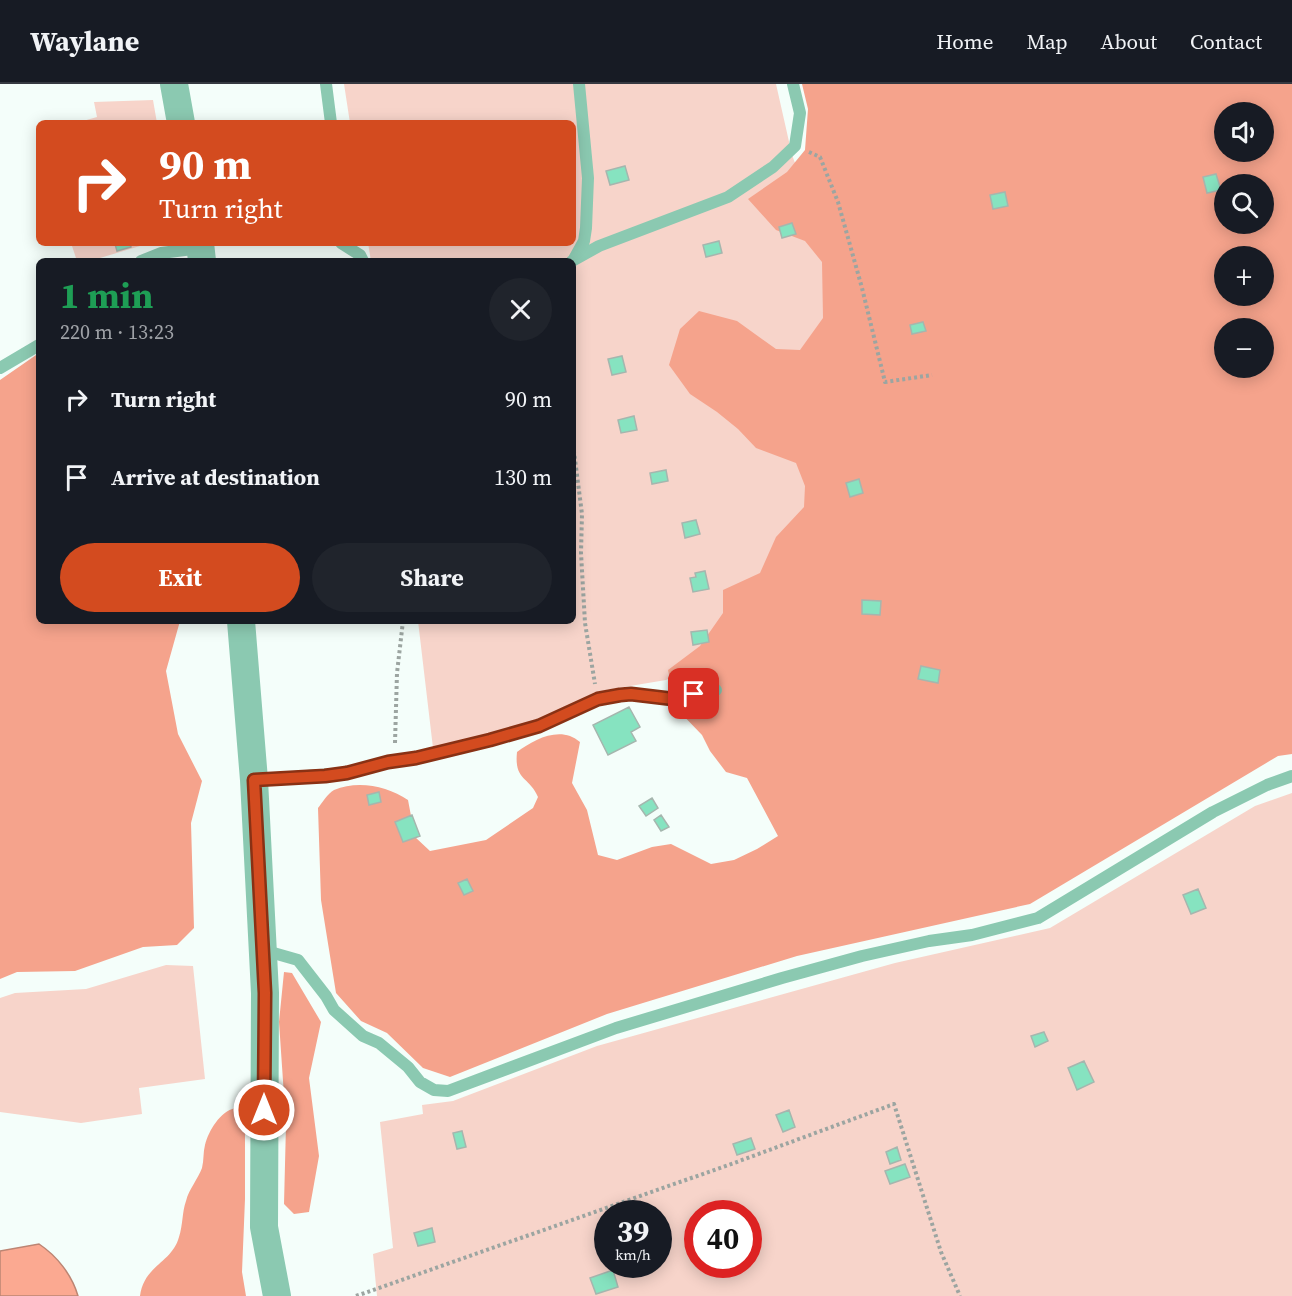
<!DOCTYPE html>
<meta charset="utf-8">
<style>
:root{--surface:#171b24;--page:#20242c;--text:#f1f3f6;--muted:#9ea1a6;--line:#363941;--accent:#d34b1f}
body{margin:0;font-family:"Source Serif 4",serif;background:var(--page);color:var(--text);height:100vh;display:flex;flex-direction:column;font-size:22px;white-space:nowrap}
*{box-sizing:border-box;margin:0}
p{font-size:20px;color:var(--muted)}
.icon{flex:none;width:33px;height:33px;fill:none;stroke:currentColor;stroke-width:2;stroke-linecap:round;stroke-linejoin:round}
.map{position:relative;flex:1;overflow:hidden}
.details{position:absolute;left:36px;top:174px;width:540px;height:366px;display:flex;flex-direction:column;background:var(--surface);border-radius:9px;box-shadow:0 3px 15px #0003}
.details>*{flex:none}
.banner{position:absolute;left:36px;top:36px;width:540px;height:126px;border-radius:9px;box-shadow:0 3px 15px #0003;background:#d34b1f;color:#fff;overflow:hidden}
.controls{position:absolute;left:1214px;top:18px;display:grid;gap:12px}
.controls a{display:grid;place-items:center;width:60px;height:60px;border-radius:50%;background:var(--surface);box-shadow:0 3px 15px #0003;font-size:30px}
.speed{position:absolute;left:594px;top:1116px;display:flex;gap:12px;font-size:30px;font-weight:700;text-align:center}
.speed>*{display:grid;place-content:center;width:78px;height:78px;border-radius:50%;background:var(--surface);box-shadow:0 3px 15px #0003;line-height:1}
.speed small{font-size:15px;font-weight:400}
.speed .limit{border:9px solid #d22;background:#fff;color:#111}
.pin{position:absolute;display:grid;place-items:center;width:51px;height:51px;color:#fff;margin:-26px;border-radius:12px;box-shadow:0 3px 9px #0006}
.me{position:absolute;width:66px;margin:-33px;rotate:0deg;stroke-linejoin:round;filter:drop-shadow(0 0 4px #0008)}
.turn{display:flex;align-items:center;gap:21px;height:126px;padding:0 24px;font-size:27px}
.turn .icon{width:78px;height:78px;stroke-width:2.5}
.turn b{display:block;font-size:42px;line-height:51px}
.round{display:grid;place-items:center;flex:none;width:63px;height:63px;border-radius:32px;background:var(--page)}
.summary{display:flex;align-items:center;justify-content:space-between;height:102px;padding:0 24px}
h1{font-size:36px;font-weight:700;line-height:45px;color:#1e9e55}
.action{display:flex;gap:12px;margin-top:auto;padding:12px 24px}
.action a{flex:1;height:69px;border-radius:36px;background:var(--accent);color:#fff;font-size:24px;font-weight:700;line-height:69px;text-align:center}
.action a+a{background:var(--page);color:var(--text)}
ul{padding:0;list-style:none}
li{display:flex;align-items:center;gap:18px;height:78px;padding:0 24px}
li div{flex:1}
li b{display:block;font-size:22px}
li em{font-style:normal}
header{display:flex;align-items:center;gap:36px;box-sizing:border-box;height:84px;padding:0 30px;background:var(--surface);border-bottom:2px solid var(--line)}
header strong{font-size:28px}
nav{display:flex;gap:33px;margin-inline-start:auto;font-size:21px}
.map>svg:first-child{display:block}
.green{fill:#f7d4ca;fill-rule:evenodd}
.forest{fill:#f5a38c;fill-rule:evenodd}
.water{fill:#fba991;stroke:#bc8573;stroke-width:1.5}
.building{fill:#86e3c0;stroke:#a5b6ae;stroke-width:1.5}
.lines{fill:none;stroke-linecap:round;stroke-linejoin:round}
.path{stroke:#9ca5a1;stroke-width:4;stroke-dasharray:3 3;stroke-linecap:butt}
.service{stroke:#8bc9b1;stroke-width:12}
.tertiary{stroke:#8bc9b1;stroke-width:28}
.route-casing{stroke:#893114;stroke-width:15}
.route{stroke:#d34b1f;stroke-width:10}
</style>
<header>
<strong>Waylane</strong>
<nav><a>Home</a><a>Map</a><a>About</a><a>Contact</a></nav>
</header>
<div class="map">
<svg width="1292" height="1212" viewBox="0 0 1292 1212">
<rect width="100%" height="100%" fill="#f4fefa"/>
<path class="green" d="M344,0h432l16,71 38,101 3,85 -28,116 3,50 -51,129 -91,44 -60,10 -69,31 -104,27 -15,-127h155v-360h-202l-3,-18h205v-120h-223z
M153,16l4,23h-81l21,-6 -3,-15z
M71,159h79l-60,18h-13z
M1292,709v503h-915l-4,-42 20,-6 -13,-126 43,-8 -1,-9 31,-4 144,-55 298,-83 155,-35 205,-122zM608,1130h50v50h-50zM698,1130h50v50h-50z
M166,881l27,1 12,113 -66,9 3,26 -61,9 -81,-11v-114l15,-5 71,-4z"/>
<path class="forest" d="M802,0h490v670l-14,2 -248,148 -233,52 -190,58 -157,63 -27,-9 -36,-35 -26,-12 -25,-28 -15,-93 -3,-92c4,-5 10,-15 16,-18 24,-10 53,-4 74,10l7,37 15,14 56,-11 47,-32 5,-11c-9,-21 -24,-16 -21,-45 17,-13 44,-27 63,-10l-8,41 15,27 11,45 19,5 35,-13 19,-3 40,20 23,-4 23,-11 21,-13 -31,-58 -21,-6 -16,-21 -8,-16 -26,-27 -8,-38 32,-24 23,-33v-23l37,-17 16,-36 28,-30 1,-21 -9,-23 -40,-15 -18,-19 -21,-17 -27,-18 -21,-29 11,-36 19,-18 38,10 39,28 24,1 23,-32 -1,-56 -17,-21 -29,-11 -28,-31 39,-27 18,-22 3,-41zM1224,28h39v40h-39zM1224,100h39v40h-39zM1224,172h39v40h-39zM1224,244h39v40h-39z
M39,269v268h141l-14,50 12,63 24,47 -11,42 3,105 -17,17 -34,2 -68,24 -58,1 -17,7v-599z
M284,888l8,1 29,49 -12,56 10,78 -10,56 -15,2 -10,-10 2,-79 -7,-103z
M235,1024l5,4 5,18v69l-3,73 4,24h-106c4,-31 32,-33 39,-59 4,-12 3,-25 7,-36 3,-12 12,-22 16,-33 2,-8 1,-16 3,-23 4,-15 15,-33 30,-37z"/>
<path class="water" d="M39,1160c18,12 33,31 39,52h-78v-45z"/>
<path class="building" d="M625,82l4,14 -19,5 -4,-14z
M1216,90l5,16 -14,3 -4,-16z
M1005,108l3,14 -15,3 -3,-14z
M792,139l4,11 -14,4 -3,-11z
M719,157l3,12 -16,4 -3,-12z
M119,159h11l1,4 -14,4 -2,-7z
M923,238l3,9 -14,3 -2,-9z
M622,272l4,16 -14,3 -4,-16z
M634,332l3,14 -16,3 -3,-13z
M666,386l2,11 -16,3 -2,-11z
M859,395l4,14 -13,4 -4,-14z
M696,436l4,14 -15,4 -3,-15z
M705,487l4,18 -16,3 -3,-14 6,-1 -1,-4z
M862,516l19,1 -1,14 -18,-1z
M707,546l2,12 -16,3 -2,-13z
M921,582l19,4 -2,13 -20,-4z
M629,623l11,20 -9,5 5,9 -28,14 -15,-30z
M379,708l2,10 -12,3 -2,-10z
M652,714l6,10 -12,8 -7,-10z
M412,731l8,21 -17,6 -8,-20z
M661,731l8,12 -8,4 -7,-11z
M467,795l6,12 -9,4 -6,-12z
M1198,805l8,19 -15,6 -8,-19z
M1044,948l4,9 -13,6 -4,-11z
M1084,977l10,21 -17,8 -9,-22z
M789,1026l6,17 -12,5 -7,-17z
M462,1047l4,16 -9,2 -4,-16z
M751,1054l4,11 -18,6 -4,-11z
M897,1063l4,13 -11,4 -4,-12z
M905,1080l5,13 -20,7 -5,-13z
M432,1144l3,14 -17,4 -4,-13z
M613,1186l5,17 -22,7 -6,-16z"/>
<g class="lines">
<path class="path" d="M809,68l11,5 18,45 24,86 23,94 47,-7
M573,360l9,70 -1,39 4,70 10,61
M395,659l2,-70 6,-52
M356,1212l378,-133 160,-59 47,148 19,44"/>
<path class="service" d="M326,0l5,39
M341,159l19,12 3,6
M574,175l10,-18 2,-13 2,-50 -9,-94
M141,177l20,-8 40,-5
M572,177l27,-15 129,-49 45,-30 22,-21 5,-33 -7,-29
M0,284l39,-23
M254,696l93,-7 41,-11 28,-4 74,-18 49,-14 60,-27 21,-4 11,-1 42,5 43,-9
M263,866l35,10 28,36 8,14 29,26 16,7 29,24 12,15 14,8 14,1 168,-63 166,-50 80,-22 67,-15 43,-6 66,-17 175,-106 54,-27 25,-9"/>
<path class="tertiary" d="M174,0l7,39
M200,159l2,18
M241,537l13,159 11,213 -1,234 13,69"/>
</g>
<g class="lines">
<g class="route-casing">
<path id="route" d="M264,1026l1,-117 -11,-213 71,-4 22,-3 41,-11 28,-4 74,-18 49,-14 59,-27 22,-4 11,-1 42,5 21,-5"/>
</g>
<use href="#route" class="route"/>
</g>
</svg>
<div class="controls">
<a><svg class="icon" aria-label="sound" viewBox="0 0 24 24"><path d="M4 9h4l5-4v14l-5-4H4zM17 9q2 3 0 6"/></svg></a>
<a><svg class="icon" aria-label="search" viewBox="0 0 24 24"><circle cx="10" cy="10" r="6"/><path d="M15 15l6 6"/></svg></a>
<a>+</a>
<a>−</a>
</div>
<div class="speed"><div>39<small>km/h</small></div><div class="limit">40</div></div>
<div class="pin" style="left:694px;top:610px;background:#d93025"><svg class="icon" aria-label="arrive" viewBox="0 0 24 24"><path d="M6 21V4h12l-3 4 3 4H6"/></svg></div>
<svg class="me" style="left:264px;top:1026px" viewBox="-20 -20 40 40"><circle r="17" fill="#d34b1f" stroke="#fff" stroke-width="3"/><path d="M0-11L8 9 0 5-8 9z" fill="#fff"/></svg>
<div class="banner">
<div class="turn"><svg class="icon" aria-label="right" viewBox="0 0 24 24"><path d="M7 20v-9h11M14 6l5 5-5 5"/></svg><div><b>90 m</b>Turn right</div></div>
</div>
<section class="details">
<div class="summary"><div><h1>1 min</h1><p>220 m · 13:23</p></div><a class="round"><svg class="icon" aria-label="close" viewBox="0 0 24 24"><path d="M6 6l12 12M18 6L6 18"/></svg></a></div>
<ul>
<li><svg class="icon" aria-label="right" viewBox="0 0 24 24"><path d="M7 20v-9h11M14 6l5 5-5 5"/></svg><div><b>Turn right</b></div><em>90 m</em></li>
<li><svg class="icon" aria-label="arrive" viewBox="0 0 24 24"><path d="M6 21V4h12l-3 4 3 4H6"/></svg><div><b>Arrive at destination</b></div><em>130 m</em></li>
</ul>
<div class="action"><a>Exit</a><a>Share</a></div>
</section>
</div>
